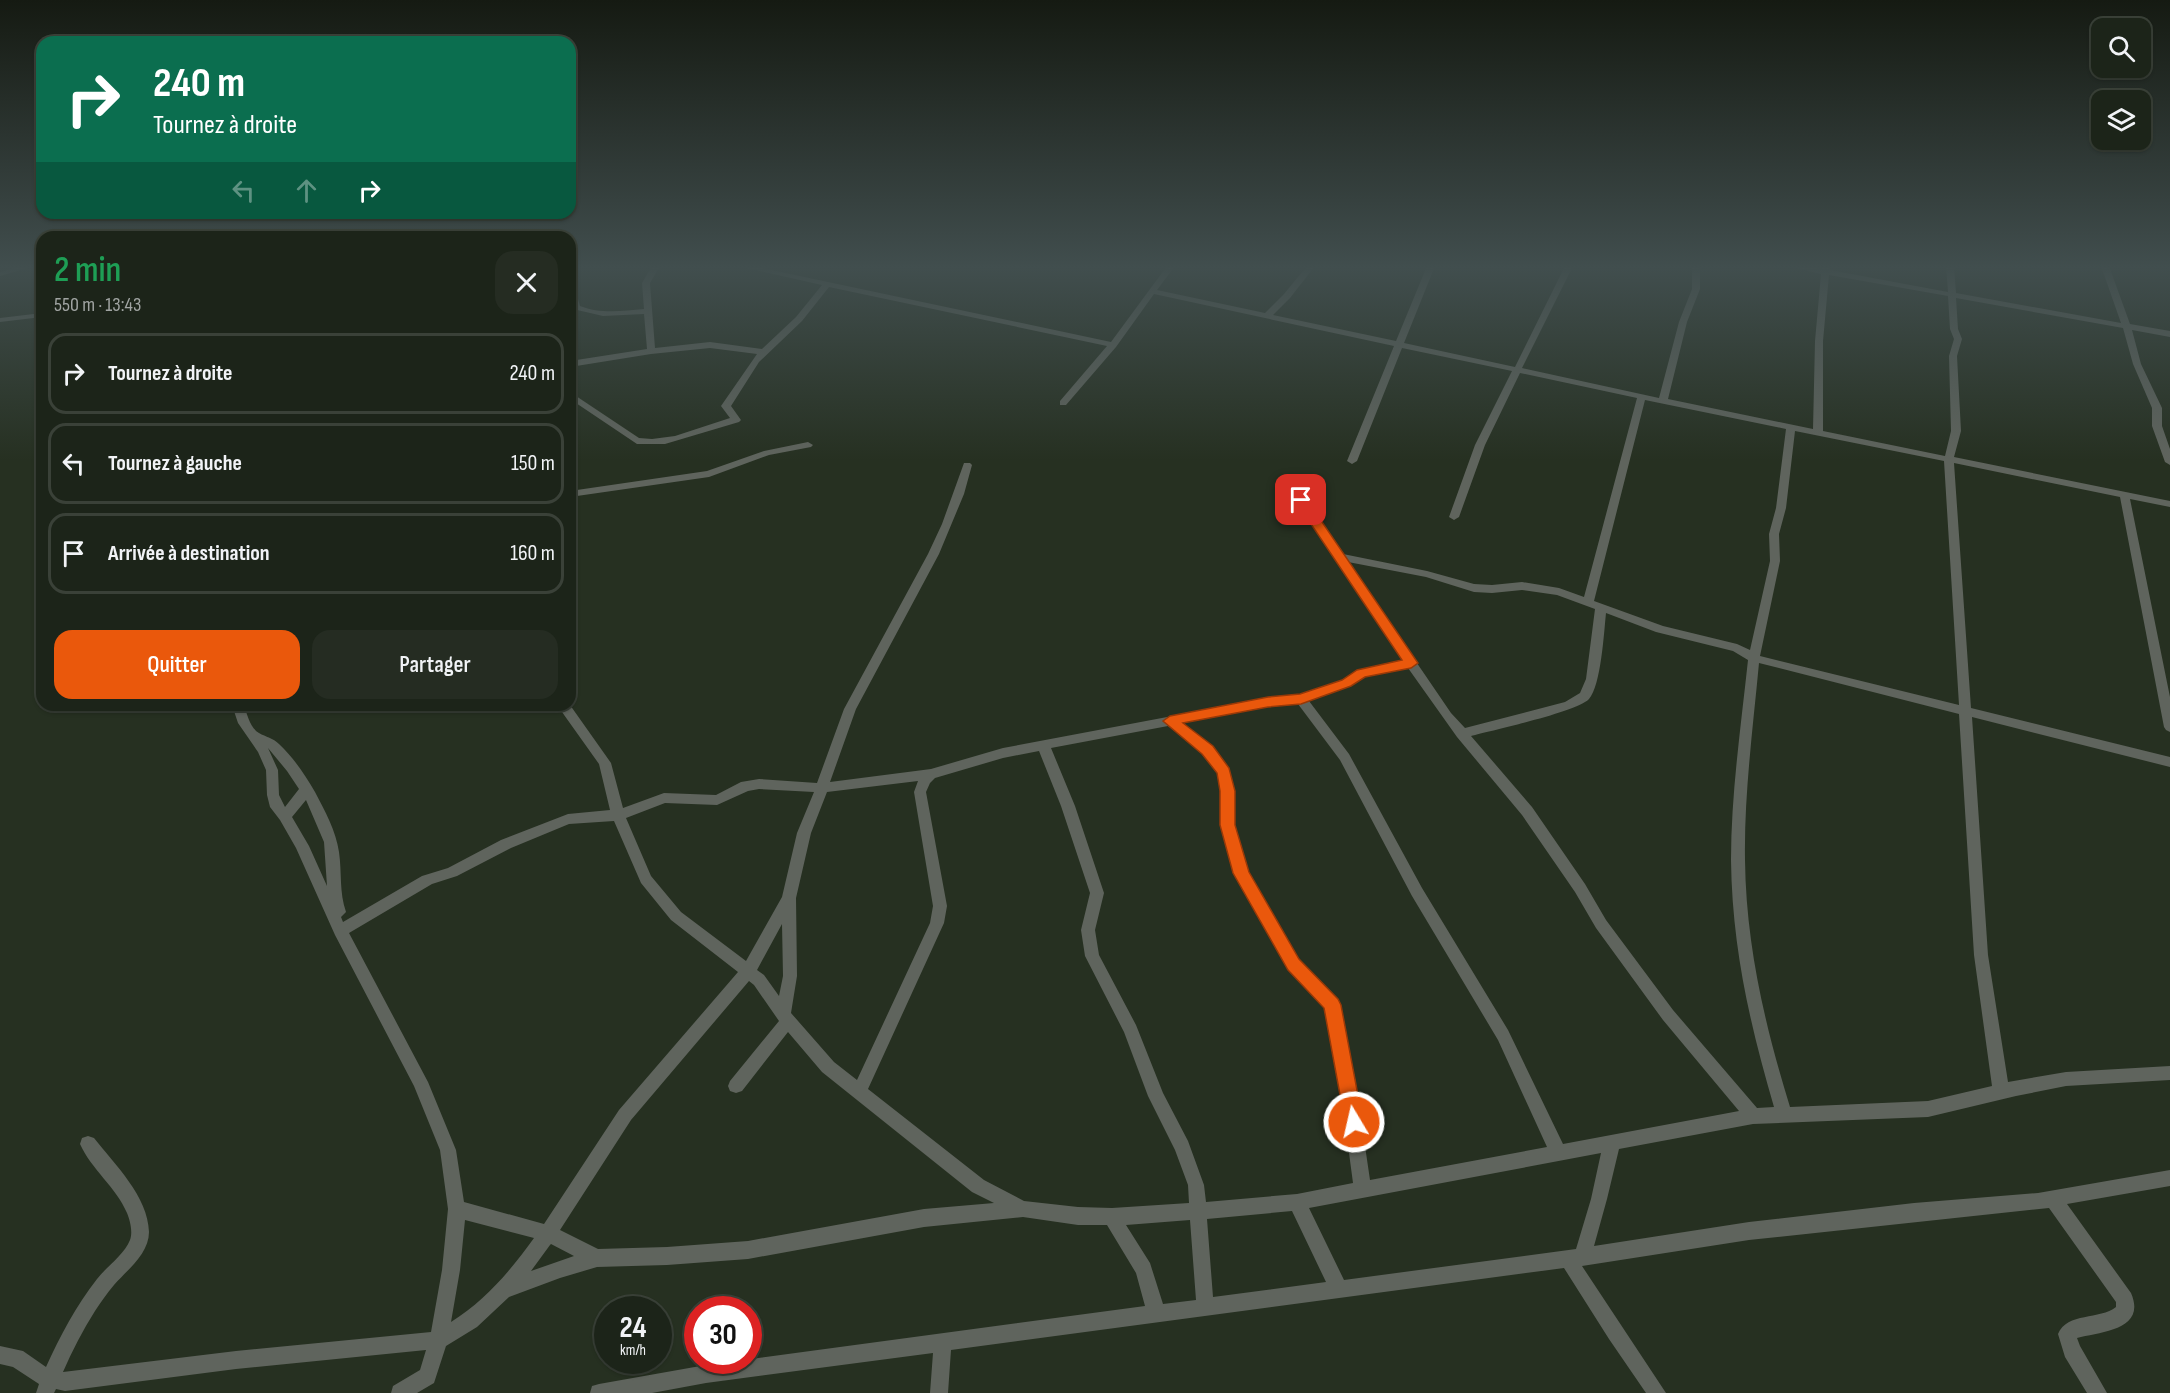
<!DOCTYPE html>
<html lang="fr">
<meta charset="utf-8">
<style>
:root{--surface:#1c2419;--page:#252c22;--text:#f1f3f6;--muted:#a0a4a2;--line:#3a4138;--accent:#ea580c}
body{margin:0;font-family:"Sofia Sans Condensed",sans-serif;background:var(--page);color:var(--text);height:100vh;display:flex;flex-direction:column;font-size:22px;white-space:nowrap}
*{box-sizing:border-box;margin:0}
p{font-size:20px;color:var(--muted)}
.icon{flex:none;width:33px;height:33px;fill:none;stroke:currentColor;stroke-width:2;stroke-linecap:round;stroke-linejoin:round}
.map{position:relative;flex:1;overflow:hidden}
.side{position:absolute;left:36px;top:231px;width:540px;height:480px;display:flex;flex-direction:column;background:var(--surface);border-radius:18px;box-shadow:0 2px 4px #0004,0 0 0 2px var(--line)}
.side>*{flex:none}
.guide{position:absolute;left:36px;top:36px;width:540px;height:183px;border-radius:18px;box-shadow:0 2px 4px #0004,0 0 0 2px var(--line);background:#0b6e4f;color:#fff;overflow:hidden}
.tools{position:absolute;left:2091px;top:18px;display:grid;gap:12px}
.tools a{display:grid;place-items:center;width:60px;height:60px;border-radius:12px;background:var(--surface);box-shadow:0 2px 4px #0004,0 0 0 2px var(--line);font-size:30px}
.speed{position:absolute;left:594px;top:1296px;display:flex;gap:12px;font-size:30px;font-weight:700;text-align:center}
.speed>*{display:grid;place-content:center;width:78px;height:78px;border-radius:50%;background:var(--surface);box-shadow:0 2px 4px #0004,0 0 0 2px var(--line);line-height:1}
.speed small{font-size:15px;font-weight:400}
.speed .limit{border:9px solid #d22;background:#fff;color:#111}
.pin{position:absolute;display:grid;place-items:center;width:51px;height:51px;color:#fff;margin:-26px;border-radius:12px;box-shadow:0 3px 9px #0006}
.me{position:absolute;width:66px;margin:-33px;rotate:351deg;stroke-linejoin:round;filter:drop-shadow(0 0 4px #0008)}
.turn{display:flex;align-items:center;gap:21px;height:126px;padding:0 18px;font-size:27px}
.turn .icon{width:78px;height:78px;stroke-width:2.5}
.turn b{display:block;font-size:42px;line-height:51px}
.lanes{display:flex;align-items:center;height:57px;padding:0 18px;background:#0003;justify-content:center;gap:30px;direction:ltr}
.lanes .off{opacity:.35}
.round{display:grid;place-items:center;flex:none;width:63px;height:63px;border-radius:18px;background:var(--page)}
.head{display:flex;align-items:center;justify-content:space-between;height:102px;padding:0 18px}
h1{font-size:36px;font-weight:600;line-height:45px;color:#1e9e55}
.action{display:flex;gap:12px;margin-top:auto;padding:12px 18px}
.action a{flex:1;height:69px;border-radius:18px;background:var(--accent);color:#fff;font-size:24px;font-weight:600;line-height:69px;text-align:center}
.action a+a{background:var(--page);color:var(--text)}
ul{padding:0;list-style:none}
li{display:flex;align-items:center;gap:18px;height:81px;margin:0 12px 9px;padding:0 6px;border:3px solid var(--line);border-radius:18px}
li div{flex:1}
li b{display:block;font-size:22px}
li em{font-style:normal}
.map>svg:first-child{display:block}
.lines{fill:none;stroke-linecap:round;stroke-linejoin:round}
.minor{fill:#5f645d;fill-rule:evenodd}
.route{fill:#ea580c;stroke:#983908;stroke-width:1.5}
</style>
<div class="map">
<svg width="2170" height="1393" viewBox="0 0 2170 1393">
<rect width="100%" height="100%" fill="#263021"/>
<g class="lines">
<path class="minor" d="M22,266h13l-35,10v-4z
M652,266h8l-10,17 5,65 55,-6 52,7 34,-32 26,-32 -84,-19h15l358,76 56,-76h8l-18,24 108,23 19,-19 23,-28h8l-25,32 -17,17 123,26 31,-75h8l-31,77 111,24 50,-101h8l-51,102 137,30 20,-76 13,-33v-23h8v23l-13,33 -19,77 145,30 2,-88 6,-67 -33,-8h17l17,3v-3h8v4l118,22 -2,-26h8l2,27 165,30 -20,-57h8l21,58 40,7v6l-38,-7 9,34 21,44v18l8,23v16l-5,-3 -13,-36v-18l-19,-44 -10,-36 -167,-30 2,31 4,10 -5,17 4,75 -7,26 216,44v6l-40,-8 40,198v35l-4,-2 -2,-3 -44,-230 -166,-34 17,245 199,49v10l-198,-50 16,238 20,127 58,-10 104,-6v14l-104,6 -50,10 -88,21 -175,7 -134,25 -12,50 -13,47 155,-24 165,-19 124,-10 132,-23v16l-103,18 64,89c16,37 -30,39 -54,45l3,8 27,47h-20l-22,-36 -7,-23c9,-22 42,-14 58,-27v-5l-67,-94 -300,32 -167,26 84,127h-20l-37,-54 -45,-71 -613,82 -3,43h-18l3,-40 -227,30 -54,10h-62l2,-7 7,-2 107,-19 439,-59 -9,-33 -29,-48h-29l-55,-8 -99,10 -176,32 -81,6 -70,2 -37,11 -51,19 -32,30 -31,19 -12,37 -17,10h-26l2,-7 27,-16 6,-20 -190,19 -171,22 -9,-2 -2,4h-18l3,-9 -26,-17 -13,-3v-18l23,5 23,16c14,-31 30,-61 51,-88 10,-13 27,-24 33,-39 3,-8 0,-20 -3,-27 -11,-26 -36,-44 -47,-69l2,-6 6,-2 6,2c21,27 54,58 55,94 0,22 -22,38 -35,53 -7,8 -13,17 -19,26 -12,19 -23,40 -32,61l173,-21 195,-19 11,-62 6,-61 -8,-59 -26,-64 -79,-151 -39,-87 -16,-28 -10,-13 -3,-12 -1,-25 -8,-18 -20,-29 -6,-18h12c3,9 6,23 15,28 7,4 14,5 20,11 15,14 26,31 36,48 10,19 21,39 24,60 3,21 0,40 7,60l-5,5 2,5 79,-46 26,-8 53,-28 67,-26 42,-4 -11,-46 -42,-59h13l41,58 12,45 41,-15 52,2 25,-13 18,-3 58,4 27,-74 84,-155 14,-30 22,-61h6l2,2 -8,29 -25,60 -83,155 -26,73 101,-13 72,-21 265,-50 32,-3 43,-15 15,-10 45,-10 -107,-160 5,-3 4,1 38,56 84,17 47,13 18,1 30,-3 37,6 25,9 53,-199 -117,-25 -35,72 -26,72 -5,3 -5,-3 26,-72 37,-74 -110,-23 -45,113 -5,3 -5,-3 47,-115 -240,-52 -38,53 -50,58h-6v-4l47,-55 -278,-59 -27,34 -43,41 -28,44 10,14 -2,2 -74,22h-28l-67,-45v-7l69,46 13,1 23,-3 55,-18 -9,-12 36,-52 -47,-6 -59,6 -81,13v-6l77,-12 -3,-35 -41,2 -30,-7 -3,-9v-17l4,2 6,21c20,8 42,5 64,3l-2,-26zM1829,275l119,21 2,33 4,10 -5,17 2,75 -6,25 -122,-25v-90zM1645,400l141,29 -10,79 -7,26 1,27 -20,89 -13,-6 -74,-18 -69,-25zM1795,431l149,30 15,244 -199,-49 20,-95 -1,-27 7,-26zM1348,562l78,15 48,15 18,1 30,-3 35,5 38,14 -9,70 -6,14 -15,9 -100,26 -14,-15zM1606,613l50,19 77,19 15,9c-7,66 -17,134 -17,200 1,87 19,165 43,247l-17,1 -84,-98 -67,-90 -21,-36 -53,-77 -61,-71c22,-6 106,-24 118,-37 12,-13 15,-67 17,-86zM1759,663l200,51 15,241 18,131 -64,15 -138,6c-25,-81 -44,-162 -45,-247 -1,-66 8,-132 14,-197zM1408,668l49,69 65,78 53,77 21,36 67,92 76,91 -176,33 -55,-114 -86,-142 -73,-134 -40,-53 42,-15 14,-10zM1298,704l42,56 72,136 86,144 49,107 -177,33 -15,-102 -15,-73 -3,-5 -39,-40 -50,-88 -14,-47v-34l-5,-22 -18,-22 -30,-24 87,-17zM1168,726l35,27 15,20 4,18 -2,34 14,48 54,97 37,38 14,70 14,105 -56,11 -91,8 -2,-17 -16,-44 -25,-48 -27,-68 -37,-70 -4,-25 9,-37 -29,-87 -24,-58zM268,748l19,23 12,18 -14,18 -6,-12 -1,-25zM1039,751l22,55 29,87 -9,37 4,26 39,76 24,64 27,54 13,35 1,18 -77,5 -34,-1 -54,-6 -40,-21 -116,-91 76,-166 3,-17 -21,-114 4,-9 5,-5 68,-20zM918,781l-4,11 19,114 -3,17 -73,157 -23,-18 -43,-49 6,-37 -1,-78 15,-65 16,-41zM759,789l55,3 -17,41 -15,64 -36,64 -65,-49 -30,-36 -25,-58 39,-15 52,2 31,-14zM306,800l18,42 3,44 -18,-40 -17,-29zM614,821l27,62 30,37 67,52 -119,138 -75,114 -80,-22 -8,-52 -28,-68 -79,-149 83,-49 25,-8 54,-28 58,-24zM782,924l1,52 -4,20 -15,-21 -7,-5zM749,981l5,4 25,36 -49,60 -2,5 2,5 6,2 6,-2 46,-59 34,40 150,120 22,11 -70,6 -176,32 -81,6 -69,2 -38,-19 71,-110zM1601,1153l-10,46 -15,50 -232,31 -35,-72zM1292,1211l34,71 -113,15 -6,-78zM465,1220l69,18c-23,32 -49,63 -83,84l9,-52zM1190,1220l6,80 -33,4 -13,-41 -24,-38zM551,1244l23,12 -43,15 19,-26z
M42,313v4l-42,5v-4z
M808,442l5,3 -2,2 -42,8 -60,22 -139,20v-6l137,-20 57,-20z"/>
</g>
<linearGradient id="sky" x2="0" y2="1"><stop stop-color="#151a12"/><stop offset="0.58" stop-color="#414e4e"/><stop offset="1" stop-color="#414e4e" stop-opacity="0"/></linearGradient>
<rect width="2170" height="461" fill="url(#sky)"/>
<path class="route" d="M1301,496l4,1 113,166 -7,5 -46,9 -14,9 -50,18 -33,3 -85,16 30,23 16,22 6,23v34l14,47 50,87 39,40 3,6 22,117 -2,7 -7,2 -6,-2 -3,-7 -21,-114 -36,-38 -55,-97 -13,-48v-34l-3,-18 -15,-19 -39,-33 7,-5 98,-19 32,-3 42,-14 15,-10 45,-10 -107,-160z"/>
</svg>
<div class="tools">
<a><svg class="icon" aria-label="search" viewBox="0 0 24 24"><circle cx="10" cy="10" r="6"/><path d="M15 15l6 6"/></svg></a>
<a><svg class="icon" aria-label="layers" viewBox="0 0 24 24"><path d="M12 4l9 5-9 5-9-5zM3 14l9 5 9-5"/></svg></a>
</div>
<div class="speed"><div>24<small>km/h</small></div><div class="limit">30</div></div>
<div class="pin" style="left:1301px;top:500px;background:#d93025"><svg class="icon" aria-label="arrive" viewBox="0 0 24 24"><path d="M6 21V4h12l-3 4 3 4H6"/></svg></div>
<svg class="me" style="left:1354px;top:1122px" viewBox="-20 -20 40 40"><circle r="17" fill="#ea580c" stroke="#fff" stroke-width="3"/><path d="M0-11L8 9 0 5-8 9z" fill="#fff"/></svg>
<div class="guide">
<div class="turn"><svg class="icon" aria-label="right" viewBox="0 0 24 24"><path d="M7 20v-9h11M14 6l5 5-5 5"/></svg><div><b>240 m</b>Tournez à droite</div></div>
<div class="lanes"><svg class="icon off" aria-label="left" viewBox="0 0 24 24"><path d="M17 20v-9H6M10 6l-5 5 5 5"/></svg><svg class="icon off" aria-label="ahead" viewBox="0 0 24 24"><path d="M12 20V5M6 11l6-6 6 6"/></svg><svg class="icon" aria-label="right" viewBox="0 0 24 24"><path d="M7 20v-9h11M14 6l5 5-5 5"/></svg></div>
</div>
<section class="side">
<div class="head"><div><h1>2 min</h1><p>550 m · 13:43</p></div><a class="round"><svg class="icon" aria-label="close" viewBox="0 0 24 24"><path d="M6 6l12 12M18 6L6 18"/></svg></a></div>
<ul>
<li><svg class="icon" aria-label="right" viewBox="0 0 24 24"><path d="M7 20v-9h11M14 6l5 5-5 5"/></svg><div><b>Tournez à droite</b></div><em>240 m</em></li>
<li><svg class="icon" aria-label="left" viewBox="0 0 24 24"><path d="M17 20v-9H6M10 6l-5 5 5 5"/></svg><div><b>Tournez à gauche</b></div><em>150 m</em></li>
<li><svg class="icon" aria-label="arrive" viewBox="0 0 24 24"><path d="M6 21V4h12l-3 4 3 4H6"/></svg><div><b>Arrivée à destination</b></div><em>160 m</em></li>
</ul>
<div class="action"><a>Quitter</a><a>Partager</a></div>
</section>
</div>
